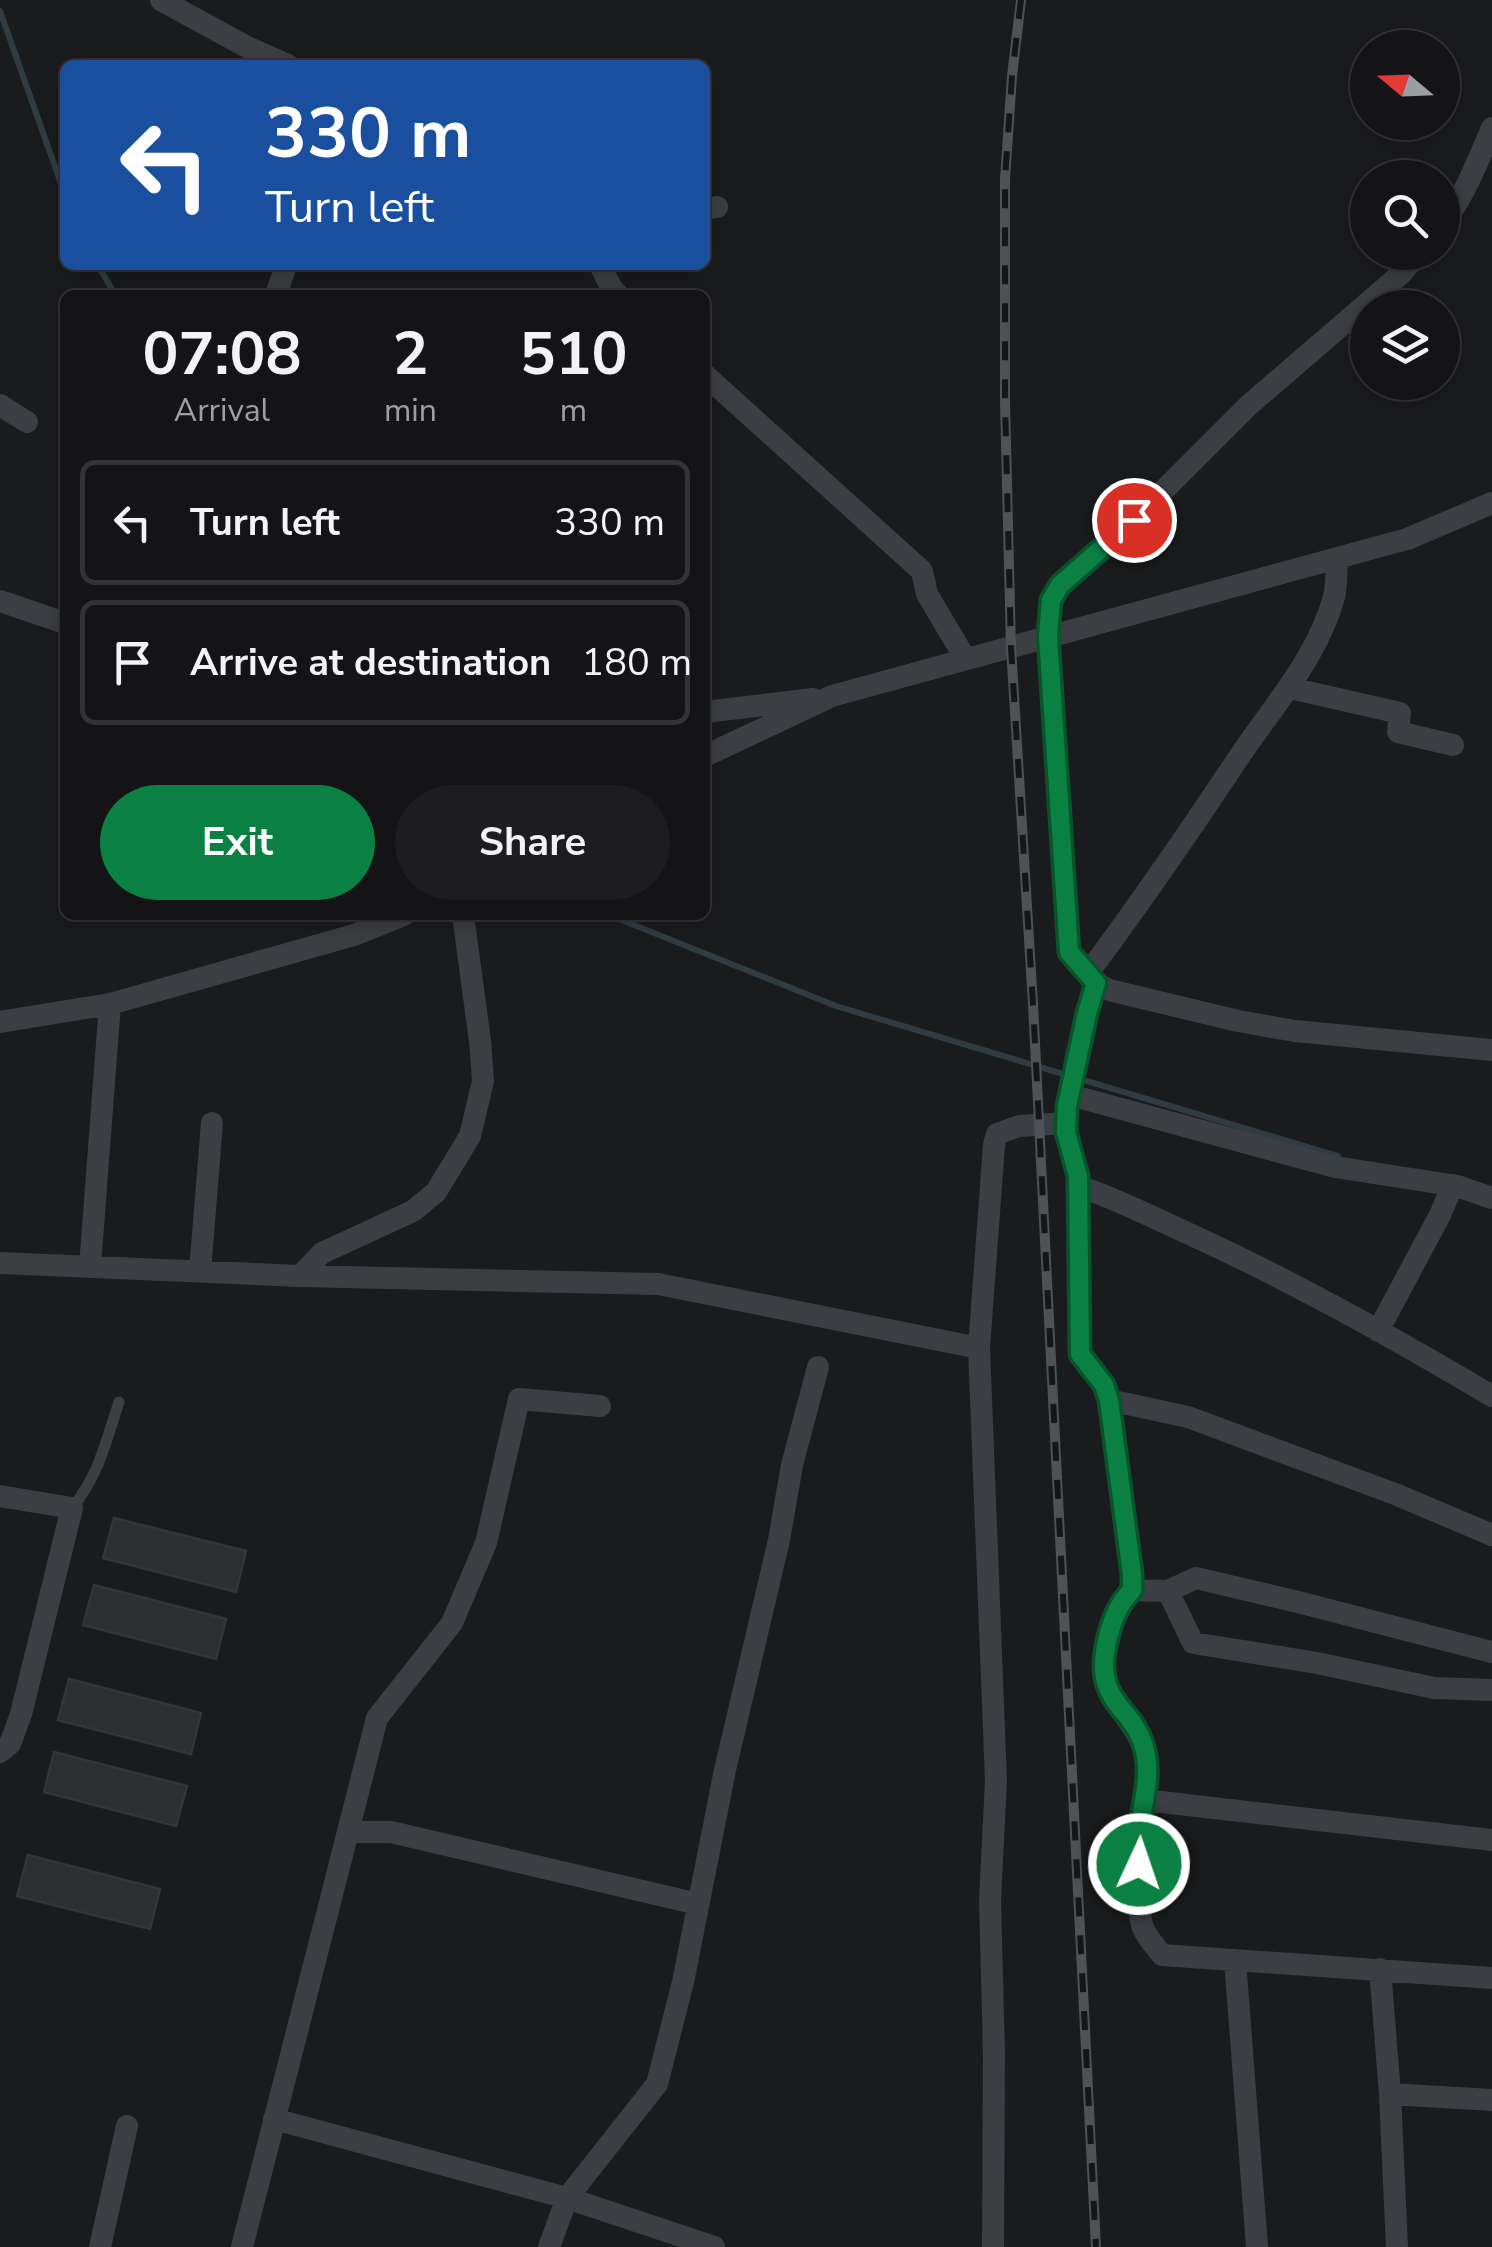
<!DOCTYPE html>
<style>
:root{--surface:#141416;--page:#1d1d1f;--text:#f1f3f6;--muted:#9d9ea1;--line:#333335;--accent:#0b8043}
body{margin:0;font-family:"Nunito Sans",sans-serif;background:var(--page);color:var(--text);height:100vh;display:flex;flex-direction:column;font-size:38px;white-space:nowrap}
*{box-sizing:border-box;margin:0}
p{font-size:32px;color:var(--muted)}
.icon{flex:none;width:55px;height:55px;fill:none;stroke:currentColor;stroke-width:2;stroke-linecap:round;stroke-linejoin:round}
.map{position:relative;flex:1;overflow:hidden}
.sheet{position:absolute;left:60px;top:290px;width:650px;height:630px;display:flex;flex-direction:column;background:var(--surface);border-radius:15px;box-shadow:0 5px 25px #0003,0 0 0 2px var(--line)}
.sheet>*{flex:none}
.banner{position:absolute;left:60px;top:60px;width:650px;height:210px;border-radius:15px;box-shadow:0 5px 25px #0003,0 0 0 2px var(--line);background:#1a4fa0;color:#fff;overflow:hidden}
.needle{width:65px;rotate:289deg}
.fabs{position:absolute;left:1350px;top:30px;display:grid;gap:20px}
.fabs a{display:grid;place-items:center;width:110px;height:110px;border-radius:50%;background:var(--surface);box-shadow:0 5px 25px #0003,0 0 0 2px var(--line);font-size:50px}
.pin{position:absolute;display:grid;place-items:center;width:85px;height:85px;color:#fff;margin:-42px;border:5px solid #fff;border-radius:50%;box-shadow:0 2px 10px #0007}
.me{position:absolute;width:110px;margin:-55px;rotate:3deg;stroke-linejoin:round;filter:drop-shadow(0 0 8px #0008)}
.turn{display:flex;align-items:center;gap:35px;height:210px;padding:0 40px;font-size:45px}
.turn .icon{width:130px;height:130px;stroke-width:2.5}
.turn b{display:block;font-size:70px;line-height:85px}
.eta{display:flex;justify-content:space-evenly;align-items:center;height:170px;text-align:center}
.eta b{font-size:60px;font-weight:700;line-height:70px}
.cta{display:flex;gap:20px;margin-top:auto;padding:20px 40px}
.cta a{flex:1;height:115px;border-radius:60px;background:var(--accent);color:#fff;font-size:40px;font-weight:700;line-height:115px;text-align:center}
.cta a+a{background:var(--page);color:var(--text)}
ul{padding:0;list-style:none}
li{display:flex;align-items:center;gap:30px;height:125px;margin:0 20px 15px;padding:0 20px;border:5px solid var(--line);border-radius:15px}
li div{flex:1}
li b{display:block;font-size:38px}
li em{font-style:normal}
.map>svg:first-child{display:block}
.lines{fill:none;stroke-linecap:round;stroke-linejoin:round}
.stream{stroke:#2f3d42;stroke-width:6}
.building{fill:#2d2e31;stroke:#343539;stroke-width:2.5}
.lane{stroke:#3b3e42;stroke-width:11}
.street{stroke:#3b3e42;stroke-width:22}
.rail-casing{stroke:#4e5257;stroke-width:10}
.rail{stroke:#151618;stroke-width:6;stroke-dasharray:19;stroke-linecap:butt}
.route-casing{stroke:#07532c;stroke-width:25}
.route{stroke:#0b8043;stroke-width:18}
</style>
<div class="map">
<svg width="1492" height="2247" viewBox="0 0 1492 2247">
<rect width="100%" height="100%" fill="#1a1b1d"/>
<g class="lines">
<path class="stream" d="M0,11l65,184
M98,265l17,30
M609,915l227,91 502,150"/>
</g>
<path class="building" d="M114,1518l132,33 -10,41 -133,-34z
M94,1585l132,34 -10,40 -133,-34z
M69,1679l132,34 -10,41 -133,-34z
M54,1752l133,34 -11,40 -132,-34z
M28,1855l132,34 -10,40 -133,-33z"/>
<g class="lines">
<path class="lane" d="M72,1508c27,-33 34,-67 47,-106"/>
<path class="street" d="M161,0l86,47 41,18
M705,209l12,-2
M1442,224c23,-28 36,-64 50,-96
M1419,252l-18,22 -152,131 -115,115 -74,65 -9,15 -2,36 20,315 27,32 13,7 129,31 57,10 197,19
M600,265l11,22 7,8
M276,295l10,-30
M705,375l217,196 5,23 38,64
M0,405l27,17
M0,601l65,22
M1290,688l110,25 -2,19 55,13
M705,712l108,-13
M705,756l127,-60 575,-157 85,-36
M1088,973c52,-69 101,-141 149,-213 35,-53 80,-101 97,-163 3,-12 2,-26 3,-38
M1096,983l-9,30 -20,94 -1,26 12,43 2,178 24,31 5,15 23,174v16c-18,19 -29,50 -29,77 0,38 41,58 44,96 1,23 -6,45 -8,68 -1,20 -1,41 0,61 0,12 0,27 5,38 4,9 12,17 18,25l330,23
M0,1022l110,-18 244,-69 50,-20
M1070,1095l265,72 122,19 35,12
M1078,1186c37,12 72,30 107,46 106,48 207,105 307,164
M0,1263l300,13 358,8 321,64
M90,1266l20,-262
M200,1271l12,-148
M300,1276l22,-23 91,-42 23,-19 34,-56 13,-55 -3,-40 -17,-126
M1378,1331l62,-116 13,-30
M1109,1400l79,17 207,77 97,41
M0,1496l72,12 -51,206 -11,30 -10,8
M1132,1590l36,1 28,-13 102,24 194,50
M1168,1591l25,52 124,20 117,25 58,2
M1144,1800l348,40
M348,1832h43l307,72
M1235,1960l22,287
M1380,1969l10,125 7,153
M1390,2094l102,6
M274,2119l293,79 147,49
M100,2247l27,-121
M242,2247l135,-529 75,-95 34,-80 33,-144 81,7
M549,2247l18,-49 90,-114 26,-102 42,-212 54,-230 13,-75 26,-98
M993,2247l1,-193 -4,-154 6,-119 -17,-433 15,-203 3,-11 22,-8 47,-3"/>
<g class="rail-casing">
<path id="rail" d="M1021,0l-9,76 -7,103v223l6,245 22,357 63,1243"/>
</g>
<use href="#rail" class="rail"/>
</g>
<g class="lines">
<g class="route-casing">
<path id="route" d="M1134,520l-74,65 -9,15 -3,36 21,316 27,31 -9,30 -20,93 -1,26 12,44 2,178 24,31 5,15 23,174v16c-14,15 -19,28 -24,47 -18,71 29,66 38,119 4,23 -3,47 -6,69 -1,13 -1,26 -1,39"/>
</g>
<use href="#route" class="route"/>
</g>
</svg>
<div class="fabs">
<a><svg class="needle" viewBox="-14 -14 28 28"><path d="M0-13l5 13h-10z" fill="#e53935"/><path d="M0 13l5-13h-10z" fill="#9d9ea1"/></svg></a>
<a><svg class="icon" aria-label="search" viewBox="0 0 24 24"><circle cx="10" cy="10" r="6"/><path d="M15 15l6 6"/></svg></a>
<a><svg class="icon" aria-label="layers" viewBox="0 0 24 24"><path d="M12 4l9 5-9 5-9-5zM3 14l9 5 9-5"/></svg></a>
</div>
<div class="pin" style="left:1134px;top:520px;background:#d93025"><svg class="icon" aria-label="arrive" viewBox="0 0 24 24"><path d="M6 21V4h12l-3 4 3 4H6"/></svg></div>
<svg class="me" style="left:1139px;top:1864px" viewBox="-20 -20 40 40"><circle r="17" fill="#0b8043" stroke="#fff" stroke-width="3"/><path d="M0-11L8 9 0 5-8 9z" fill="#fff"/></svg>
<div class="banner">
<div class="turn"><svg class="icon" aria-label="left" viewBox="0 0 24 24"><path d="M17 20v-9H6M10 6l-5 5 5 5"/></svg><div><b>330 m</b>Turn left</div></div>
</div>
<section class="sheet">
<div class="eta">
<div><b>07:08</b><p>Arrival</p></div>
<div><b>2</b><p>min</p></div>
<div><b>510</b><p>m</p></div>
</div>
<ul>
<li><svg class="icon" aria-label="left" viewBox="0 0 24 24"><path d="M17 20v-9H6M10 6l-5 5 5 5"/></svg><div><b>Turn left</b></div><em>330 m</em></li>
<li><svg class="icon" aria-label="arrive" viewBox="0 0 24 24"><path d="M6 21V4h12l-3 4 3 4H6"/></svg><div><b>Arrive at destination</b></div><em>180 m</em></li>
</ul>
<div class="cta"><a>Exit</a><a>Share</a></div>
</section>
</div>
